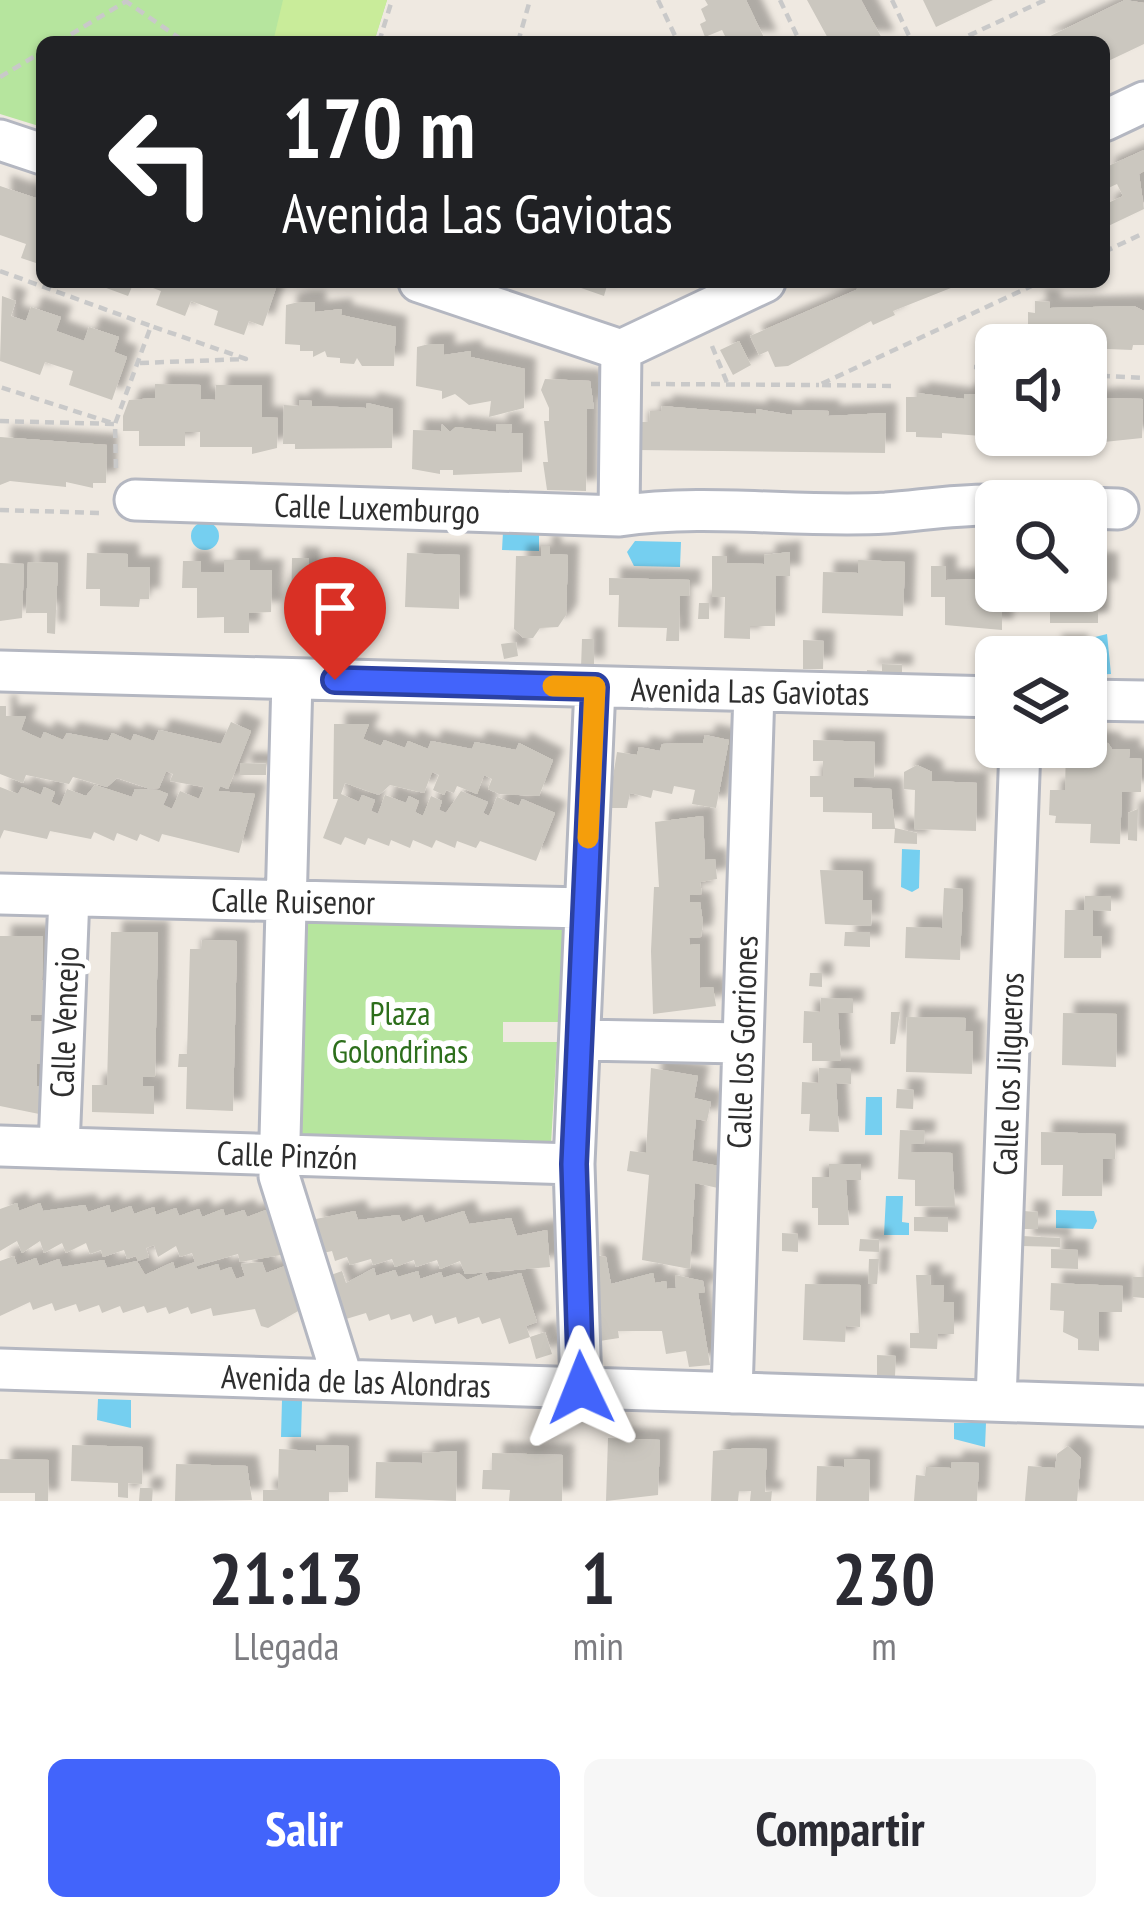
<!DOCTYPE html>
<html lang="es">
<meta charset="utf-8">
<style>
:root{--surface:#fff;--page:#f7f7f7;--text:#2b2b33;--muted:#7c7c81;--accent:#4264fb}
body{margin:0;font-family:"PT Sans Narrow",sans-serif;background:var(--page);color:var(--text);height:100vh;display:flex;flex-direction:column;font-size:45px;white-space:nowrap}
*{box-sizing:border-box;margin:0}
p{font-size:39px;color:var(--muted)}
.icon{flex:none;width:66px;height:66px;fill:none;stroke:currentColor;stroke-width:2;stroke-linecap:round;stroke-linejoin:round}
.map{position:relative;height:1501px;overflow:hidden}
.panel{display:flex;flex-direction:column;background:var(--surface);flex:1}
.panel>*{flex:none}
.banner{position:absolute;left:36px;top:36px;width:1074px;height:252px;border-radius:18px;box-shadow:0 3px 9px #0004;background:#202124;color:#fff;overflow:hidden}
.buttons{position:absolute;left:975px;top:324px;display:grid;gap:24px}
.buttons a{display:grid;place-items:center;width:132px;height:132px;border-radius:18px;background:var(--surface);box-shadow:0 3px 9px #0004;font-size:60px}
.pin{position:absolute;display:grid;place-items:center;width:102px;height:102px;color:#fff;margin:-123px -51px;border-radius:50% 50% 50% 0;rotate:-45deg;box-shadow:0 0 12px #0007}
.pin .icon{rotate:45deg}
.me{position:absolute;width:132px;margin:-66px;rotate:358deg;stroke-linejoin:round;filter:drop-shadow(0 0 9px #0008)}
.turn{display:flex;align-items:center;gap:42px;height:252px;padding:0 48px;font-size:54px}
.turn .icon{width:156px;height:156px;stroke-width:2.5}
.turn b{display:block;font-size:84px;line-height:102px}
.eta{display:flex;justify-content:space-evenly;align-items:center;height:204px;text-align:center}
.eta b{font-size:72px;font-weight:600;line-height:84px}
.button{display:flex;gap:24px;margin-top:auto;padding:24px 48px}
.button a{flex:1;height:138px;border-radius:18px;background:var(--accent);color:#fff;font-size:48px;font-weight:600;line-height:138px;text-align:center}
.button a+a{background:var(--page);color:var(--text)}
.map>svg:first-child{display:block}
.green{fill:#b6e59e}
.pitch{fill:#c9ec9a}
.water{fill:#75cff0}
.building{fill:#cbc7bf;filter:url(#shadow)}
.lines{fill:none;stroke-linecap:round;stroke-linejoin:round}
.minor-casing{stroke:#b4b7c1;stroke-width:45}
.path{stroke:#c9c9c9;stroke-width:4.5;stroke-dasharray:9 6;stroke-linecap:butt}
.minor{stroke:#fff;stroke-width:39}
.route-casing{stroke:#2b41a3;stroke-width:30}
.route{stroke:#4264fb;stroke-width:21}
.slow{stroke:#f59e0b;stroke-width:21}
.labels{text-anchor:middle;stroke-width:12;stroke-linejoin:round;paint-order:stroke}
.street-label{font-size:33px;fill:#2e2e2e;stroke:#fff}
.park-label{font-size:33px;fill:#2c6e1b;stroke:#fff}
</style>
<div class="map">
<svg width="1144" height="1501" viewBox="0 0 1144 1501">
<defs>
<filter id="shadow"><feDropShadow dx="11" dy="-11" stdDeviation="3" flood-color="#0004"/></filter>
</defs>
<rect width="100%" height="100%" fill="#efe9e1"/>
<path class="green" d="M0,0h387l-13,42h-332v85l-42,-13z
M302,918l262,8 -6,96h-55v20h54l-6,102 -254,-5z"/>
<path class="pitch" d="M283,0h104l-13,42h-101z"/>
<path class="water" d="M191 536a14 14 0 1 1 28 0a14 14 0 1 1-28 0Z
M503,532h36v19l-37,-1z
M635,541l46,1 -1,25 -46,-1 -7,-14z
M1107,634l4,40 -20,1v-37z
M902,849l18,1 -1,38 -7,4 -11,-5z
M866,1097h16v38h-17z
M886,1196h17l-1,26 7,1v12h-25z
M1056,1210l38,1 3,10 -4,8 -37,-1z
M98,1399l33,1v28l-34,-8z
M282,1400h20l-1,37h-20z
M954,1423h32l-1,24 -31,-8z"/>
<path class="building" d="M705,0h41l20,42h-38l-6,-12 -17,7 -5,-13 6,-3 -5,-12 7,-4z
M807,0h54l23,42h-54z
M923,0h70l-57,27z
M1125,0l19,3v41l-40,19v-21h-66z
M1144,150v21l-5,3 5,35 -40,19v-23l19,-9 -6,-12 -13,6v-22z
M0,186l42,14v65l-21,-7 5,-14 -26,-9z
M90,282h44l-6,14z
M137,282l46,3 95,-3 -15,44 -14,-5 -5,14 -30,-10 4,-14 -27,-10 -6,15 -29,-11 5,-14z
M564,282h44l-4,14z
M863,282h103l-73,29 2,4 -22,10 -2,-4 -83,45 -13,1 -7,-16 -9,4 -9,-19 106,-46z
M2,296l14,5 -5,15 15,5 5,-14 30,10 -5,14 28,10 5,-14 30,10 -5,15 13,5 -15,43 -43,-15 4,-14 -28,-9 -5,13 -40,-14z
M1035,301l15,1v6l84,-2 10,5v34h-11l-1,5 -25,-1v-5l-74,1 1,-8h-6v-25l7,1z
M299,302h16v10l27,-3 -1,6 55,12 -2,39h-32l-5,-8 -3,6 -14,-1v-5l-13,-1 -2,-6 -12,6v-6h-13v-6l-15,-1 1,-39z
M739,341l12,24 -18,10 -13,-25z
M429,344h15v11l27,-4v6l54,12 -1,39 -35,9 2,-16 -22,4 -14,-11 -13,5v-8l-26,-5 1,-39z
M545,379l45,2 4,28h-7l-1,82 -39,-1 -4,-28h5l-4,-41h5v-13l-8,-18z
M155,384l46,1v14l14,1 1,-15h46v32l16,1 -1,30 -25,6v-7h-52v-15h-15v14h-46v-15h-16v-15l6,-16 26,-2z
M917,393l47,6v-5l26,1 6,4v36h40v5l-94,-7v5l-26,-1v-5h-10v-35h11z
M1105,398l38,1 -1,39 -38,4v-5h-18v-35z
M299,400l13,1v5l54,2 1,-5 26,6 -1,39 -97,1v-5h-12l1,-39 15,1z
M662,406l94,8v-5l36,6v-5l37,1 -1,5 58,-3 -1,40 -248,-3v-28h12l1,-11h11z
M442,424l8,8 6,-5 40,5v-8h16l-1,9h12l-1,39 -69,3v-5h-13v4l-28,-5 1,-39 28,1z
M1057,435h26v6h-26z
M0,437l107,8 -1,38h-13v5l-27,-6v5l-56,-6 -10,4z
M541,546h9v8l18,1 -2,60 -8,12 -18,1 -7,10h-10l-9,-9 2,-73h25z
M790,552v24h-14l-1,50h-25v13l-26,-1 1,-41h-13v-41h15l-1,7 38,1v-9z
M87,553l41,1v13h22l-1,32h-9l-1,8 -39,-1v-17h-14z
M407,553l53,2 -1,54 -54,-2z
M292,558h17v23l53,1 -1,36 -70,-1z
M224,560h26v10h22l-1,42 -22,1v20h-25v-16l-27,1v-30h-15l1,-27h18v11h23z
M858,560l47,2 -2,54 -81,-3 1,-41 35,1z
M28,562l30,1 -3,71 -8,-1v-20h-21z
M0,563l24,1 -2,54 -22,3z
M1086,563h21v29h-9v31h-48v-19h-14v-13h50z
M931,566h15v14l46,-1v29h10v22l-57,-5v-28h-14z
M609,578l81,2 -1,16h-9l-1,45h-13l1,-13 -49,-1 1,-32h-10z
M699,603h10v16h-11z
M582,639h12v29h-13z
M803,640l21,1 -1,28h-20z
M516,642l2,14 -14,3 -3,-15z
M1051,645h26v12h-26z
M882,664l20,1v11l-35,-1v-5l15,1z
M0,706h6v10h20l-5,14 20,9 3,-7 19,8 4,-7 41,8 4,-8 19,8 3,-7 20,7 5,-11 62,14 10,-22 20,9 -23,58 -8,-3 -2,5 37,3 -16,59 -77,-19 -3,8 -19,-8 -3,7 -20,-8 -3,8 -20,-9 -3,7 -41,-8 -3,8 -43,-9 -4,9v-52l18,7 4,-7 19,8 3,-8 11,5 -4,10 9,4 7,-17 19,7 9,-11 37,12 3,-8 23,1 10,4 -5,11 9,4 8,-18 19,8 5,-12 -34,-6 3,-7 -7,-3 -7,17 -9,1 -33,-11 -10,9 -34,-10 -4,7 -43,-9 -3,8 -23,-9z
M334,724h35l-6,15 18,7 3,-6 21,8 3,-7 20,8 3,-8 41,8 3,-7 41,8 3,-7 34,17 -14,36 -40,-2 -11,-5 4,-10 -8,-4 -7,19 -20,-8 -3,7 -8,-3 -2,5 -11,-5 6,-15 -7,-3 -8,21 -34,-8 -11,10 -34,-12 -4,11 18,8 3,-7 13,5 -4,11 7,3 7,-19 21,8 3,-7 10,5 -4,11 8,4 8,-20 11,5 -3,9 7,3 15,-22 27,11 -5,11 6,3 8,-19 22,9 3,-7 33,14 -19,48 -56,-20 -4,7 -19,-7 -2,7 -19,-8 -4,8 -19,-8 -3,8 -19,-8 -2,6 -21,-8 -3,7 -20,-8 -4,8 -18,-7 15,-39h-5z
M705,735l24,5 -13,68 -24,-4 3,-14 -21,-4 -2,8 -19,-4 -2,8 -21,-5 -3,15h-19l9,-56 20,3 2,-8 21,4 2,-7 41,-1z
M813,740l62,2 -1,36h-20v9l37,2 4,39 22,5v11l-23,-1 1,-14h-23v-16l-49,-1v-15h-13v-21h13v-15h-10z
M1086,742l22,1 4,6h18l-1,9 13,1 -1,33h-19l-2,52 -30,-1 1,-19 -36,-1 1,-7 -7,-1 1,-25h15l1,-43h20z
M240,763l26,1v11h-26z
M917,765l15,7v9l45,2 -1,48 -62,-2 1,-39 -11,-1v-17z
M1138,809l-1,32 -9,-1v-27z
M703,816l2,44 10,-1 2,20 -17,3 2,12 -12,1v7h10l3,21 -2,14 -12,1 1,7 10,-1v44l13,-1 3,19 -63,8 -2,-63 3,-64h5l-4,-65z
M820,870l43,1v29h9l-1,26 -46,-2z
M944,888l19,1 -3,71 -55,-2 1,-31 36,1z
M1085,896h26v15l-18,-1v26h9l-1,22h-37l1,-48h19z
M111,932h47l-3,145h-12v9h11v28l-62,-2v-27h15z
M845,932h25v15l-26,-1z
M0,936h43l-1,44h9l-1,35h-19v6l19,1 -2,42h-11v22l8,1 -1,28 -44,-9z
M202,940l35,1 -4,170 -47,-2 1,-42h-9l1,-13h8l3,-105h11z
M810,973h12v14l-13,-1z
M821,998l32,1v14h-15l3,48h-29v-18h-9l1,-32 16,1z
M891,1012h9l-5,32h-5z
M1063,1013l54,1 -1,53 -54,-2z
M907,1017l59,1 -1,13h8l-1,43 -66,-2z
M651,1068l47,8 -4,22 17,4 -4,19 -11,-2 -4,42 27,5 -1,22 -23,-5 -5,86 -48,-9 7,-85 -22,-4 3,-20 16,2z
M819,1068l32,1v15l-15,-1 3,49 -30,-1 1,-17h-9l1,-32 16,1z
M897,1089l17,1 -1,19 -17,-1z
M900,1130l25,1 -1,13h-13v8l41,1 3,54 -40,-1v-26l-17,-1z
M1041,1132l75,2 -1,25h-12l-1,37h-40l1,-31h-22z
M829,1164h32v16h-15l3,45h-31v-17h-6v-31h17z
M17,1203l2,8 21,-8 3,8 42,-6 3,7 21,-7 2,8 20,-7 3,8 20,-7 2,8 20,-7 3,8 20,-7 3,8 21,-8 2,7 19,-6 3,7 19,-7 15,45 -41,7 -2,-8 -42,12 2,4 20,-6 2,7 11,-4 5,12 9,-3 -4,-12 21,-2 4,11 19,-7 15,44 -32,18 -7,-2 -6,-17 -42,7 -2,-8 -20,6 -3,-7 -19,7 -3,-7 -19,6 -3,-7 -21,7 -3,-7 -18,7 -3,-8 -20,7 -3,-8 -21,7 -3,-8 -19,7 -3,-8 -30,14v-55l14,-5 3,9 19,-7 3,8 20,-7 3,8 42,-7 3,8 30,-7 8,14 28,-13 2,7 20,-7 -3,-9 -12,4 -4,-11 -18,11 -4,-12 -8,3 3,9 -11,4 -2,-5 -9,3 -3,-9 -21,7 -2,-7 -11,4 -4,-11 -20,10 -4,-10 -18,10 -4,-12 -18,12 -5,-12 -17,10v-42z
M355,1211l3,9 41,-5 3,7 20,-7 3,8 39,-12 5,13 42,-6 6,18 30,-6 3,37 -85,7 -5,-13 -20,8 -3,-9 -21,7 -2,-7 -19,7 -3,-8 -19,6 -2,-6 -21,6 -3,-8 -12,4 -3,-10 -9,2 -12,-33z
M1023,1211l15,1v17h-16z
M914,1217h34v15l-34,-1z
M782,1233l16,1v18l-16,-1z
M1022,1236l38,2v9l-38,-1z
M860,1239l19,1v12l-20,-1z
M1051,1249l27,1v19l-27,-1z
M590,1254l16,3 5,27 42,-11 2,10 11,-2 1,8 9,-1 -1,-13 28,6 2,11 -7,1 12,72 -21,2 -3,-16 -20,3 -4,-23h-44l1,7 -26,4z
M869,1259h10l-2,25h-9z
M374,1268l2,8 19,-6 3,7 20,-6 2,8 21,-7 2,6 16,-5 8,7 18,-7 3,8 33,-8 16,49 -11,4 4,11 -21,7 -9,-26 -18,6 -3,-7 -21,7 -2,-7 -21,7 -3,-9 -19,7 -3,-8 -19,6 -2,-6 -20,7 -3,-8 -20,6 -15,-44 11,-4 4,12z
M916,1275h15l-1,10h14l-1,17h11v32h-16l-1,15 -27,-1v-15h9z
M1133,1277h11v21l-11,-1z
M1051,1283l72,3 -1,26h-23v39l-21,-1v-11l-15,-7 1,-21 -14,-1z
M805,1284l56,1 -1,42 -14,-1 -1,16 -42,-2z
M545,1332l7,22 -16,5 -6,-22z
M877,1355l19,1 -1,20h-18z
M608,1438l52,2 -2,55 -52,6z
M72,1445l71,2 -1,37 -14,-1v15l-10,-1v-14l-47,-2z
M316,1445l33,1 -1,46h-19v9h-66v-11h15l1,-41 37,2z
M1068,1446l13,12 -4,43h-52l3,-35 27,2 2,-14z
M740,1448l27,1 -2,43 7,-1 -1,10h-21l1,-10h-12l-1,10h-27l2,-50z
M457,1451l-1,50 -81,-3 1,-36 46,1v-10z
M492,1453l71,2 -1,46h-53l1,-11 -28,-1 1,-19h9z
M0,1459l49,1 -1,41h-13v-8h-35z
M844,1459l26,1 -1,41h-53l1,-35 27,1z
M952,1462l27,1 -2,38h-63l2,-26 9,1 1,-9 25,1z
M176,1464l71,2 5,34 -77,1z
M140,1488h13l-1,13h-13z"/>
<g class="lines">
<g class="minor-casing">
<path id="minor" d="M1104,121l40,-19
M0,140l42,14
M419,282l202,68 144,-68
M135,500l484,16c90,-13 177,2 267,-3 38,-3 72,-9 110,-8
M1086,508l32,1
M619,516l2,-166
M0,671l996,26
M292,679l-13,497 64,204
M1086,700l58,1
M0,894l585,14
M580,1040l162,3
M0,1146l574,18
M59,1148l10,-252
M0,1369l1144,37
M581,1388l-7,-224 21,-477
M732,1393l22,-702
M996,1401l24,-654"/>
</g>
<path class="path" d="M124,0l61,42
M658,0l20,42
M780,0l20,42
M892,0l20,42
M58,42l67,-40
M379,42l13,-42
M518,42l12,-42
M955,42l90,-42
M0,77l42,-25
M1104,252l40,-19
M0,271l151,55 -36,98 -115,-37
M712,346l16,39
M140,363l106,-4 -95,-33
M974,367l22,1
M1086,375l58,3
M651,384l168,1
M891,386l-72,-1 221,-103
M0,421l115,3 1,46
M0,510l102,3"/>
<use href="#minor" class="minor"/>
</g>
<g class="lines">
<g class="route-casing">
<path id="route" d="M335,680l260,7 -21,477 7,224"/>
</g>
<use href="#route" class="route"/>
<path class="slow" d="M553,686l42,1 -7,151"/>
</g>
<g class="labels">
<g class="street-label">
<text transform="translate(377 508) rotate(2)" y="12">Calle Luxemburgo</text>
<text transform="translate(750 691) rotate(1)" y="12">Avenida Las Gaviotas</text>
<text transform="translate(293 901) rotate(1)" y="12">Calle Ruisenor</text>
<text transform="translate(64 1022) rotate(-88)" y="12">Calle Vencejo</text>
<text transform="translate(742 1042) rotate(-88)" y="12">Calle los Gorriones</text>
<text transform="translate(1008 1074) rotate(-88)" y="12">Calle los Jilgueros</text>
<text transform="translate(287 1155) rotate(2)" y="12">Calle Pinzón</text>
<text transform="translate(356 1381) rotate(2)" y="12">Avenida de las Alondras</text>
</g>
<g class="park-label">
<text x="400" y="1025">Plaza<tspan x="400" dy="38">Golondrinas</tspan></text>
</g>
</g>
</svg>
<div class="buttons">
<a><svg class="icon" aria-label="sound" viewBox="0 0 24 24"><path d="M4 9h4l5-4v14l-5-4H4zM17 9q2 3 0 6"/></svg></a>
<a><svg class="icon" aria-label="search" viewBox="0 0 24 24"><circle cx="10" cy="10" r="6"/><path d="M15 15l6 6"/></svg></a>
<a><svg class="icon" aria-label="layers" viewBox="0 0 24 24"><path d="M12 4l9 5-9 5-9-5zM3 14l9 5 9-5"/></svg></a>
</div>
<div class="pin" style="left:335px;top:680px;background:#d93025"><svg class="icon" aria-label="arrive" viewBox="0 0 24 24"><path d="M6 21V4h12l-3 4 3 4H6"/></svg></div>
<svg class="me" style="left:581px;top:1388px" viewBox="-20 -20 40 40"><path d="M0-17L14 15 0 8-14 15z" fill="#4264fb" stroke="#fff" stroke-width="4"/></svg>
<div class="banner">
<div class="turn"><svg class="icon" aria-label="left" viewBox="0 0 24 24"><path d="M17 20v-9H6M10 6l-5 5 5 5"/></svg><div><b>170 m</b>Avenida Las Gaviotas</div></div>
</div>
</div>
<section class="panel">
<div class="eta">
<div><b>21:13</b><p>Llegada</p></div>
<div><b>1</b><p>min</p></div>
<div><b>230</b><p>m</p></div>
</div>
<div class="button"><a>Salir</a><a>Compartir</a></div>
</section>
